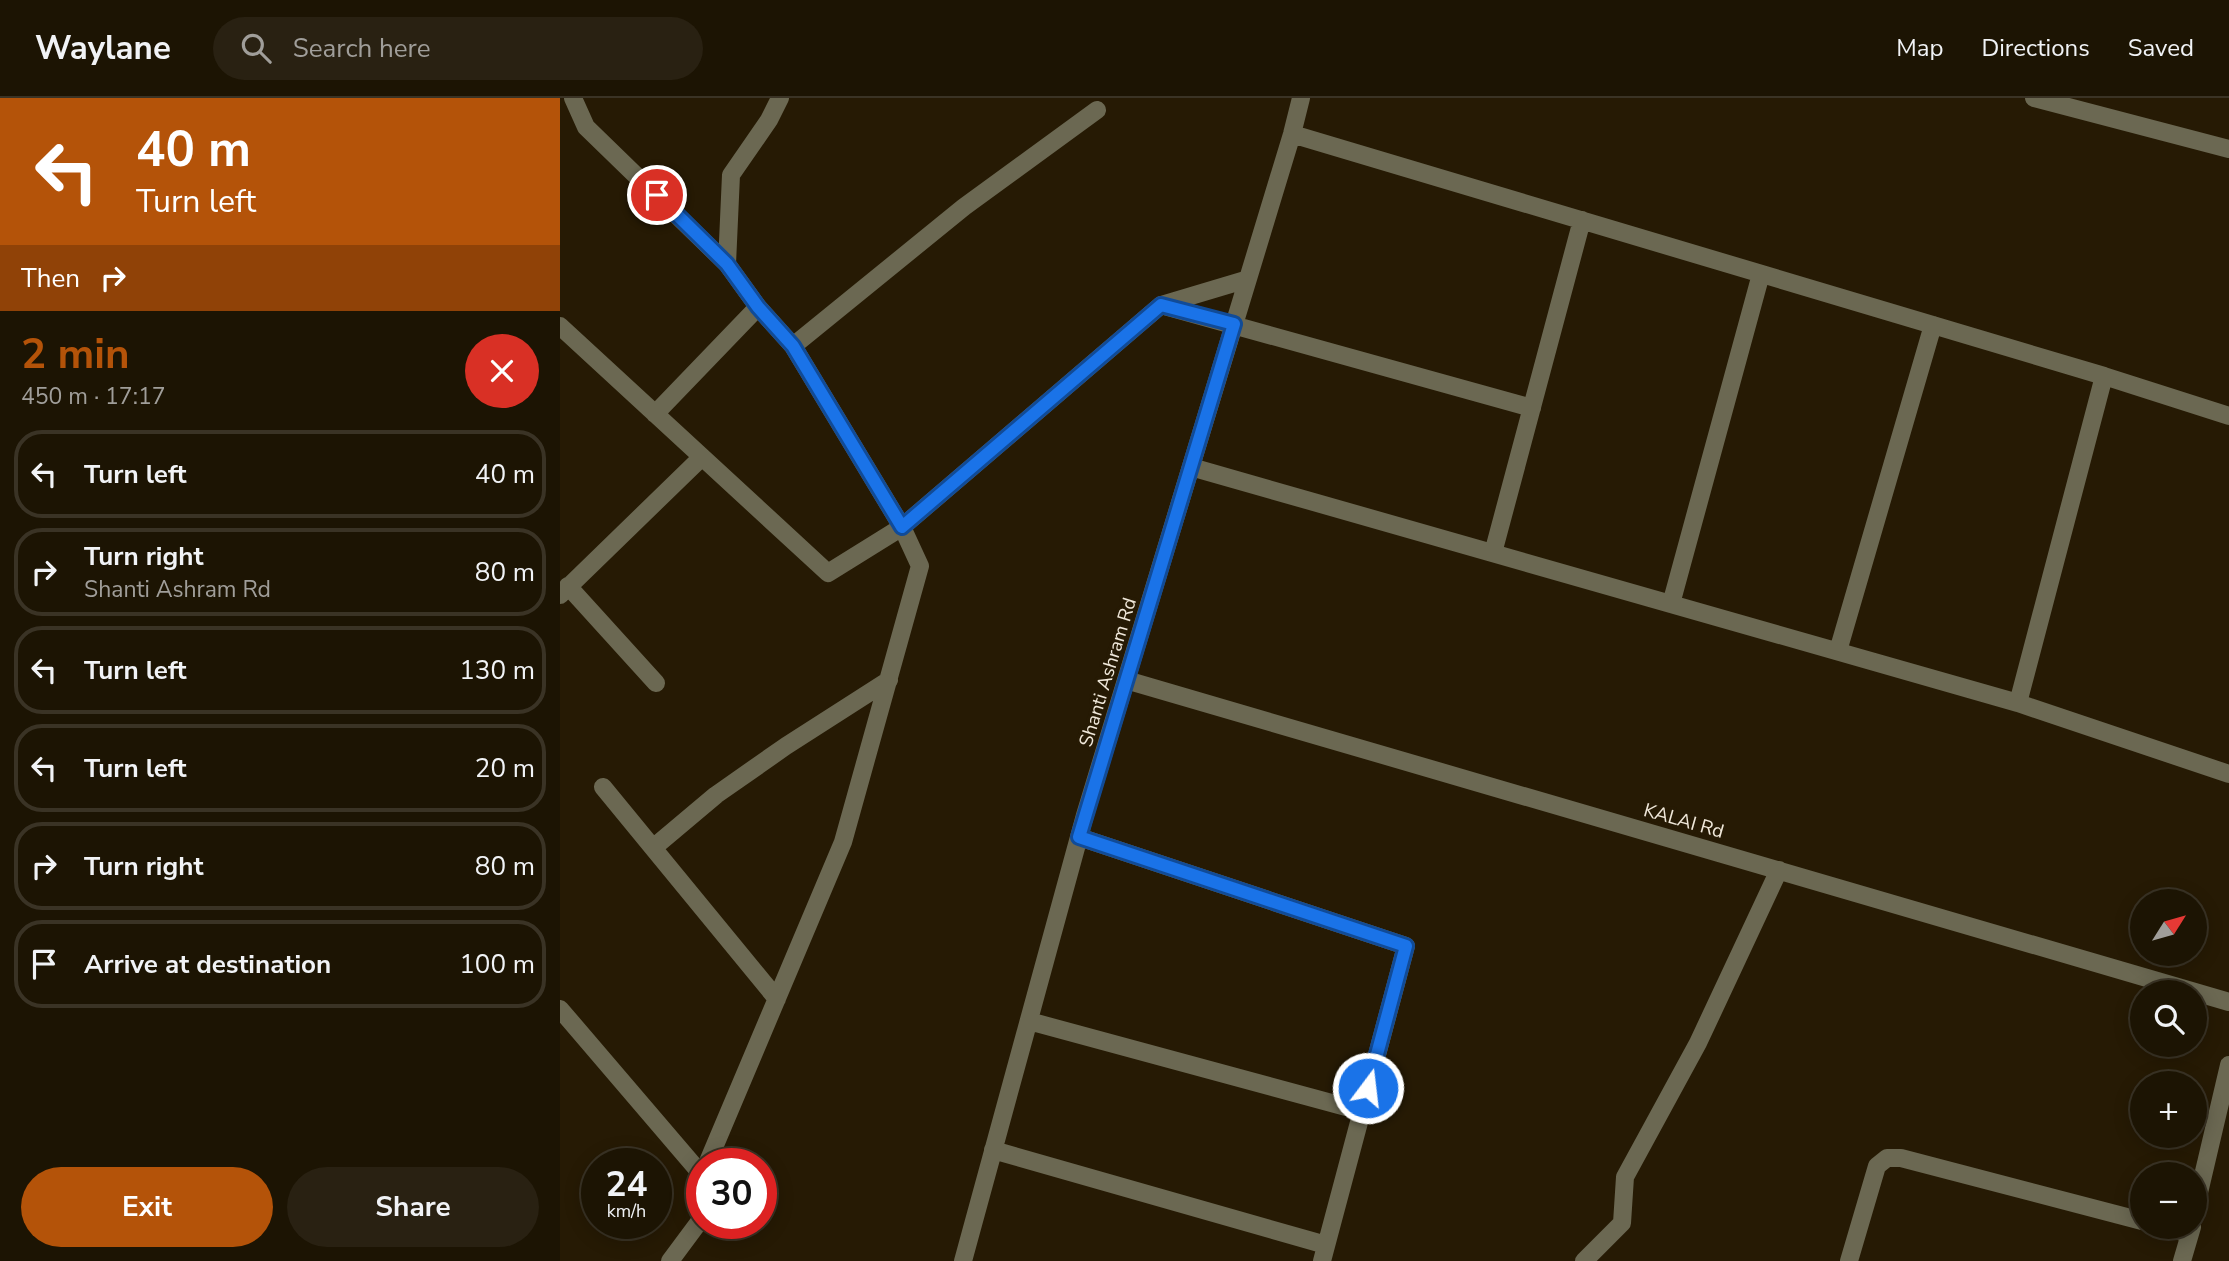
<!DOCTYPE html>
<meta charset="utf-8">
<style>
:root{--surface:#1c1403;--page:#292112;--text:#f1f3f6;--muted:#a09e9a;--line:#3a3325;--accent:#b45309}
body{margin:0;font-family:"Nunito Sans",sans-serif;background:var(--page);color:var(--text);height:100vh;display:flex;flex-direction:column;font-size:26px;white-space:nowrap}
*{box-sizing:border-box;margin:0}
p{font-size:23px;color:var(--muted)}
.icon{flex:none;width:38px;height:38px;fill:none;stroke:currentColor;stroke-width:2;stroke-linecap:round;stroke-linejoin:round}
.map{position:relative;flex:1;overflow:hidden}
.drawer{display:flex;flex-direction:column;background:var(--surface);width:560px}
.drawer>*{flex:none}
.banner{background:#b45309;color:#fff;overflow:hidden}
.needle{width:46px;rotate:53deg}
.controls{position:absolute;left:1570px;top:791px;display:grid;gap:14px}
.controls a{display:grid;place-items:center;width:77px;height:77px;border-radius:50%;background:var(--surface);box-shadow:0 4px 18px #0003,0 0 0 2px var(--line);font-size:35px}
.speed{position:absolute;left:21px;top:1050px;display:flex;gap:14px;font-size:35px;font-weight:700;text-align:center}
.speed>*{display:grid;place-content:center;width:91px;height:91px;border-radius:50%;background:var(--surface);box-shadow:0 4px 18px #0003,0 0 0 2px var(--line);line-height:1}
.speed small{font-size:18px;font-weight:400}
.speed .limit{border:10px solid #d22;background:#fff;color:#111}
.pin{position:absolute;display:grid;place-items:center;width:60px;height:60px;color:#fff;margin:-30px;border:4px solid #fff;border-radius:50%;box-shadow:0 2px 7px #0007}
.me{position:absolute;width:77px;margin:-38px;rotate:15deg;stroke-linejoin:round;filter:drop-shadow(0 0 5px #0008)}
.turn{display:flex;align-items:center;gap:24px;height:147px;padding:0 21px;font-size:32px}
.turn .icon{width:91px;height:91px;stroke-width:2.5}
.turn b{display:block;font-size:49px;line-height:60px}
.then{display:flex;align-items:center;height:66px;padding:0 21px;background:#0003;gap:14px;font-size:26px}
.round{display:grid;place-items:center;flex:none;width:74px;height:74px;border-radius:37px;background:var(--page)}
.headline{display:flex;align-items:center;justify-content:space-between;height:119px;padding:0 21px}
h1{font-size:42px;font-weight:700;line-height:52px;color:var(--accent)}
.primary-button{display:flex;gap:14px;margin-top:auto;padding:14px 21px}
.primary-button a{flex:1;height:80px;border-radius:42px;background:var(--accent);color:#fff;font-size:28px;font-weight:700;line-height:80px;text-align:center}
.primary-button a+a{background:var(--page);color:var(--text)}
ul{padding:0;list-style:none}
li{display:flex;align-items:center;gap:21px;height:88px;margin:0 14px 10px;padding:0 7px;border:4px solid var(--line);border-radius:28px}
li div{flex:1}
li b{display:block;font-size:26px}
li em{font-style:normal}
header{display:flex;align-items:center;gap:42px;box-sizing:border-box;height:98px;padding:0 35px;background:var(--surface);border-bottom:2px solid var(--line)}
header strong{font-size:33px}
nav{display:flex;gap:38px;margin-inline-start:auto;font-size:24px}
.search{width:490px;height:63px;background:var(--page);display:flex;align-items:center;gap:18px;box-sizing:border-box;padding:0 24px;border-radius:38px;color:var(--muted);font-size:26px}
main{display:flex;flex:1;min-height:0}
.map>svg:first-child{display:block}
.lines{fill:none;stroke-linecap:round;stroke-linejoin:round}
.street{stroke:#6b6852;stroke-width:18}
.route-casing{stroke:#114b97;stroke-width:18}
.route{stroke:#1a73e8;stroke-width:12}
.labels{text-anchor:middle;stroke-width:7;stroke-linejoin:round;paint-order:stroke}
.street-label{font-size:19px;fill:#f0e8da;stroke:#261a04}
</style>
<header>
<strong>Waylane</strong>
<div class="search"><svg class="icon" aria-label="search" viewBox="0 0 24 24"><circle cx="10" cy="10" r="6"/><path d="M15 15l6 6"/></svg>Search here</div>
<nav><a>Map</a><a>Directions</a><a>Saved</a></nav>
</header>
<main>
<section class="drawer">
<div class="banner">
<div class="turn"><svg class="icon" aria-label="left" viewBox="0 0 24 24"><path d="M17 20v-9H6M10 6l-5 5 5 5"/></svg><div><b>40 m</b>Turn left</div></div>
<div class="then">Then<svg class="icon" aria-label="right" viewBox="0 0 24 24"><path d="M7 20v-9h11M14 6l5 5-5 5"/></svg></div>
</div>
<div class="headline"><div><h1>2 min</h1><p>450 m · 17:17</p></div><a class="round" style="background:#d93025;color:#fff"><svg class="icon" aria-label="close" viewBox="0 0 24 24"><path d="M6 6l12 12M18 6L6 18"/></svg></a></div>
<ul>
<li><svg class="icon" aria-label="left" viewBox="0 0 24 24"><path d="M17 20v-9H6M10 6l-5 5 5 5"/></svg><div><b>Turn left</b></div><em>40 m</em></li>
<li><svg class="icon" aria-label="right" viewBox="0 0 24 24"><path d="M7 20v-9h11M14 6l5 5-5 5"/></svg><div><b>Turn right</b><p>Shanti Ashram Rd</p></div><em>80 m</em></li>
<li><svg class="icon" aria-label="left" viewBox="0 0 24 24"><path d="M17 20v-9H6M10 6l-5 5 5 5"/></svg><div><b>Turn left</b></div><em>130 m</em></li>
<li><svg class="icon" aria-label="left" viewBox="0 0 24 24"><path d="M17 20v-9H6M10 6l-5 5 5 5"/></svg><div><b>Turn left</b></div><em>20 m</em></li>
<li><svg class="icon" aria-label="right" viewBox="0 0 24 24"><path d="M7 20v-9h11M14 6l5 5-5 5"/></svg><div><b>Turn right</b></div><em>80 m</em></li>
<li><svg class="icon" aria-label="arrive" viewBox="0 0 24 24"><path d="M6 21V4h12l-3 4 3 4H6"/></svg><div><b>Arrive at destination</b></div><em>100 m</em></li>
</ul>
<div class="primary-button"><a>Exit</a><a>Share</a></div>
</section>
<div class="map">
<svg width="1669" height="1163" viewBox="0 0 1669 1163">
<rect width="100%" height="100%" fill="#261a04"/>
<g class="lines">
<path class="street" d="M13,0l13,29 141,137
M220,0l-11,22 -38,55 -4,89 31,43 35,39 171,-139 133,-97
M1474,0l195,51
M601,207l371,103
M0,228l268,247 74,-46 -109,-181
M1544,278l125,40
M95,316l103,-107
M631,369l827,236 86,-327 -812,-242
M933,455l89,-333
M8,488l88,97
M0,497l142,-138
M1111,506l90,-330
M1278,553l95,-326
M566,582l1103,322
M1458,605l211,71
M43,689l174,212
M519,739l327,109 -84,315
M93,750l63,-53 70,-49 103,-66
M0,911l142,166
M469,923l332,90
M433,1052l333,95
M147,1066l136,-322 77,-276 -18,-39 259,-222 87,-26
M1634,1116l35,-149
M1604,1129l26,7
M110,1163l32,-43
M403,1163l122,-446 207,-681 9,-36
M1024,1163l38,-38 3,-46 73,-134 81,-173
M1289,1163l28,-95 10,-8h14l241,63
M1622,1163l10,-34"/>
</g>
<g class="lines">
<g class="route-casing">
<path id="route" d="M97,97l70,69 31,43 35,39 109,181 259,-222 73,19 -155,513 327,109 -38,142"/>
</g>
<use href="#route" class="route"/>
</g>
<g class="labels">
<g class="street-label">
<text transform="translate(547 574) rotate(-73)" y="7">Shanti Ashram Rd</text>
<text transform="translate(1124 722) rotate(16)" y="7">KALAI Rd</text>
</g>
</g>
</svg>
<div class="controls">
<a><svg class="needle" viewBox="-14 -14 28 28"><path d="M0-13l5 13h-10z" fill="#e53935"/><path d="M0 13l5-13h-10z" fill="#a09e9a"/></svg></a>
<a><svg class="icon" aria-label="search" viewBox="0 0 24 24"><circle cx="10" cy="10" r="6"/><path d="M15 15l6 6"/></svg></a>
<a>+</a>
<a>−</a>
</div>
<div class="speed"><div>24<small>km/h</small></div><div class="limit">30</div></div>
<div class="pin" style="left:97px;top:97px;background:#d93025"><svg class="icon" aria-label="arrive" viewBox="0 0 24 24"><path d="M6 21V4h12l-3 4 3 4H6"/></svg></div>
<svg class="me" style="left:808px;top:990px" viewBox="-20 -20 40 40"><circle r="17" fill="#1a73e8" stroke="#fff" stroke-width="3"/><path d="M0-11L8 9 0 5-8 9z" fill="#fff"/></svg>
</div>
</main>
